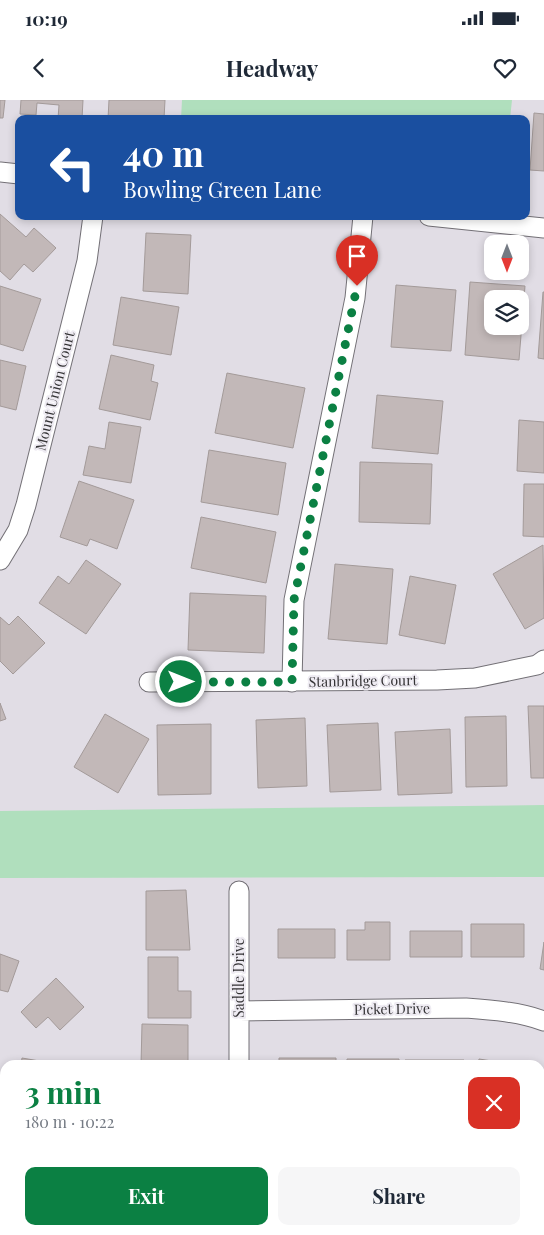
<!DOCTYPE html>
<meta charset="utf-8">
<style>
:root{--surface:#fff;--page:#f6f6f7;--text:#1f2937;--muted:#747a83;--accent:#0b8043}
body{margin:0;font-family:"Playfair Display",serif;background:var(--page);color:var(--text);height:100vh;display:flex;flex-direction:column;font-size:19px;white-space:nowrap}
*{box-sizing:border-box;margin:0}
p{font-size:16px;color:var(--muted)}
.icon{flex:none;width:28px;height:28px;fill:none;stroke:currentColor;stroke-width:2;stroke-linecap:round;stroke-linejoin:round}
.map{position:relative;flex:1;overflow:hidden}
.drawer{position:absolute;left:0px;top:960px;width:545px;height:175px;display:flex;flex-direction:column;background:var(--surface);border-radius:15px 15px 0 0;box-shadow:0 2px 8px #0003}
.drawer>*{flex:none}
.banner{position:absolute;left:15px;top:15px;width:515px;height:105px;border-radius:10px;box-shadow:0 2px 8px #0003;background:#1a4fa0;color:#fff;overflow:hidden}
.needle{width:32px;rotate:180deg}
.controls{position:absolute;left:484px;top:135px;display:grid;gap:10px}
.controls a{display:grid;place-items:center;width:45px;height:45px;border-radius:10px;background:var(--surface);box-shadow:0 2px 8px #0003;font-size:25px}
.pin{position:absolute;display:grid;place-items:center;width:42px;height:42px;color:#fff;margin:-51px -21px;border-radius:50% 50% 50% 0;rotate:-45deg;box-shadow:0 0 5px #0007}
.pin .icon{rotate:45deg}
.me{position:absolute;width:55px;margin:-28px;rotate:90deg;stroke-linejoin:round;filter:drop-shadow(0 0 4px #0008)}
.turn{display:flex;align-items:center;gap:18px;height:105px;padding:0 25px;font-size:22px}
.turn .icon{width:65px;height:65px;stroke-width:2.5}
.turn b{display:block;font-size:35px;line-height:42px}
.round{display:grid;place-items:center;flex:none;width:52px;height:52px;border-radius:10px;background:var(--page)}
.headline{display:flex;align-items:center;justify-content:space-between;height:85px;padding:0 25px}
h1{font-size:30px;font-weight:700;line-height:38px;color:var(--accent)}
.action{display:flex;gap:10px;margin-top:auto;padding:10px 25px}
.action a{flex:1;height:58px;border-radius:10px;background:var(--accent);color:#fff;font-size:20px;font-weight:700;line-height:58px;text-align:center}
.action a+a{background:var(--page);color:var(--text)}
.status{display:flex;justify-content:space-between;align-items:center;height:35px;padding:0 25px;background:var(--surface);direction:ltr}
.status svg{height:14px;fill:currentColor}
header{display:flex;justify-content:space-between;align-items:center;height:65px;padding:0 25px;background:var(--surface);font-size:22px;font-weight:700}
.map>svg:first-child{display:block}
.green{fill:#b0dfbd}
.building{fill:#c2b8b8;stroke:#a39a99;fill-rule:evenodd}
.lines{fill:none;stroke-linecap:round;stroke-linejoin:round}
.minor-casing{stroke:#737076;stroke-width:21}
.tertiary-casing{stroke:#737076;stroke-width:26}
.minor{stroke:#fff;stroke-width:19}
.tertiary{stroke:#fff;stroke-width:24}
.route{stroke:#0b8043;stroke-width:9;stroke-dasharray:0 16.2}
.labels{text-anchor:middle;stroke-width:4;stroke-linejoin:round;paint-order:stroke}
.street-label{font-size:14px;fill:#343335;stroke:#eeebf2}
</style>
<div class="status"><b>10:19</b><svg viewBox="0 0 49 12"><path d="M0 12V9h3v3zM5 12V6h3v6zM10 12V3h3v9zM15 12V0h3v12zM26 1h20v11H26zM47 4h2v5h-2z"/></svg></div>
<header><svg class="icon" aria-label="back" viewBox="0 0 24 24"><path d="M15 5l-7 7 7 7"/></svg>Headway<svg class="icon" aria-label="heart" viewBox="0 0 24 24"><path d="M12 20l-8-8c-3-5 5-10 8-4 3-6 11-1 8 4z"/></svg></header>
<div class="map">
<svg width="544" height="1135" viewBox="0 0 544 1135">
<rect width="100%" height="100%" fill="#e1dde5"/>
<path class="green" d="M182,0h330l-2,19h-329z
M544,705v72l-544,1v-67z
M0,1093l5,1v36h116l16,5h-137z"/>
<path class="building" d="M0,0h5l-2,18h-3z
M21,0h62l-1,19h-24l1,-14 -22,-2 -1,12 -16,-1z
M109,0h56l-1,19h-56z
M534,13l10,1v57l-14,-1z
M0,114l26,23 8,-9 22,20 -23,24 -9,-8 -14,16 -10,-9z
M146,133l45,2 -3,59 -45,-3z
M470,182l55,4 -6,74 -54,-5zM492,199h28v27h-28z
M396,185l60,5 -5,61 -60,-4z
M0,186l41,13 -18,52 -23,-7z
M543,192h1v67l-6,-1z
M121,197l58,10 -8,48 -58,-10z
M111,255l43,10 -3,16 7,2 -8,37 -51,-11z
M0,260l26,6 -10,44 -16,-4z
M227,273l78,15 -12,60 -78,-15z
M377,295l66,6 -5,53 -66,-6z
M519,320l25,2v51l-27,-2z
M109,322l32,5 -10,56 -48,-8 6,-29 16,3z
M209,350l77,13 -8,52 -77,-13z
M360,362l72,2 -2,60 -71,-2z
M79,381l55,19 -17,49 -27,-10 -3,7 -27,-9z
M524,384h20v53l-21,-1z
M201,417l75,15 -10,51 -75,-15z
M543,445l1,73 -19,11 -32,-55z
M86,460l35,24 -35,50 -47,-31 19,-27 11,8z
M335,464l58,5 -6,75 -59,-5z
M410,476l46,9 -11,59 -46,-9z
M190,493l76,3 -2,57 -76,-3z
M18,516l27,27 -32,31 -13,-13v-44l9,8z
M0,603l6,16 -6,2z
M528,606h16v72h-13z
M105,614l44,25 -31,54 -44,-26z
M506,616l1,70 -41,1 -1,-70z
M305,618l2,68 -49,2 -2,-68z
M378,623l3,67 -51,2 -3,-67z
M211,624v70l-53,1 -1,-70z
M450,629l2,64 -54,2 -3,-63z
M186,790l4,60h-44v-59z
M365,822h25v38h-43v-30h18z
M471,824h53v33h-53z
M278,829h57v29h-57z
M410,831h52v26h-52z
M544,842v28l-4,-1z
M0,854l19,7 -11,31 -8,-2z
M148,857h30v34h13v27h-43z
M56,878l28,29 -24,23 -12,-13 -12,11 -15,-16z
M142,924l46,1v40h-47z
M22,958l41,7h-42z
M279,958h57v7h-57z
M347,959h52v6h-52z
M479,959l39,6h-40z
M405,960h59v5h-59z
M409,1130h37l-1,5h-17z
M458,1130h59l-1,5h-59z"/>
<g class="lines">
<g class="minor-casing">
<path id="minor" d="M0,72l19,2
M429,116l115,12
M0,460l18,-30 8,-25 61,-244 6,-45
M149,582l288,-2 38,-2 62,-13 7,-5
M292,582l2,-82 61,-302 8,-82
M239,911l227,-3c27,2 53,4 78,13
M239,965v-174"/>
</g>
<g class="tertiary-casing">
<path id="tertiary" d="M0,1065l5,2
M210,1130l16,5"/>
</g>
<use href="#minor" class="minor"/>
<use href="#tertiary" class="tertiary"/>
</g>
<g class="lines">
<path class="route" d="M181,582h111l2,-82 63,-314"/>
</g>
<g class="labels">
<g class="street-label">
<text transform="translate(55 291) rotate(-76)" y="5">Mount Union Court</text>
<text transform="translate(363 581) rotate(-1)" y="5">Stanbridge Court</text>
<text transform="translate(239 878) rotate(-90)" y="5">Saddle Drive</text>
<text transform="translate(392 909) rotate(-1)" y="5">Picket Drive</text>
</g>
</g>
</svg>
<div class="controls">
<a><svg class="needle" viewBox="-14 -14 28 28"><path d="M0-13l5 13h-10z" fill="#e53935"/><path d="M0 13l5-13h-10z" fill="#747a83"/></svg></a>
<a><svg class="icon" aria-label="layers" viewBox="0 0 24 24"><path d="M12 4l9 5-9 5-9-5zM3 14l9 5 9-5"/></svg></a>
</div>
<div class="pin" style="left:357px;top:186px;background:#d93025"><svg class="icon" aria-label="arrive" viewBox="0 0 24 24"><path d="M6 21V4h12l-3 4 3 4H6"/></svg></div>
<svg class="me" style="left:181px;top:582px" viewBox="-20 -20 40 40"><circle r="17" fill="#0b8043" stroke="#fff" stroke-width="3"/><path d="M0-11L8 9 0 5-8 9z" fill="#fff"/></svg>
<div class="banner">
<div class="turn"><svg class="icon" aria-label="left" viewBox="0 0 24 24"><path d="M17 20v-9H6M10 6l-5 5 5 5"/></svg><div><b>40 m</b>Bowling Green Lane</div></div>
</div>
<section class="drawer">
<div class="headline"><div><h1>3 min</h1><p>180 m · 10:22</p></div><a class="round" style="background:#d93025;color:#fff"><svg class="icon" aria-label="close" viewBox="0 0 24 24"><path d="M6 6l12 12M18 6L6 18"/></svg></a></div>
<div class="action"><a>Exit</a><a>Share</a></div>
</section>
</div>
